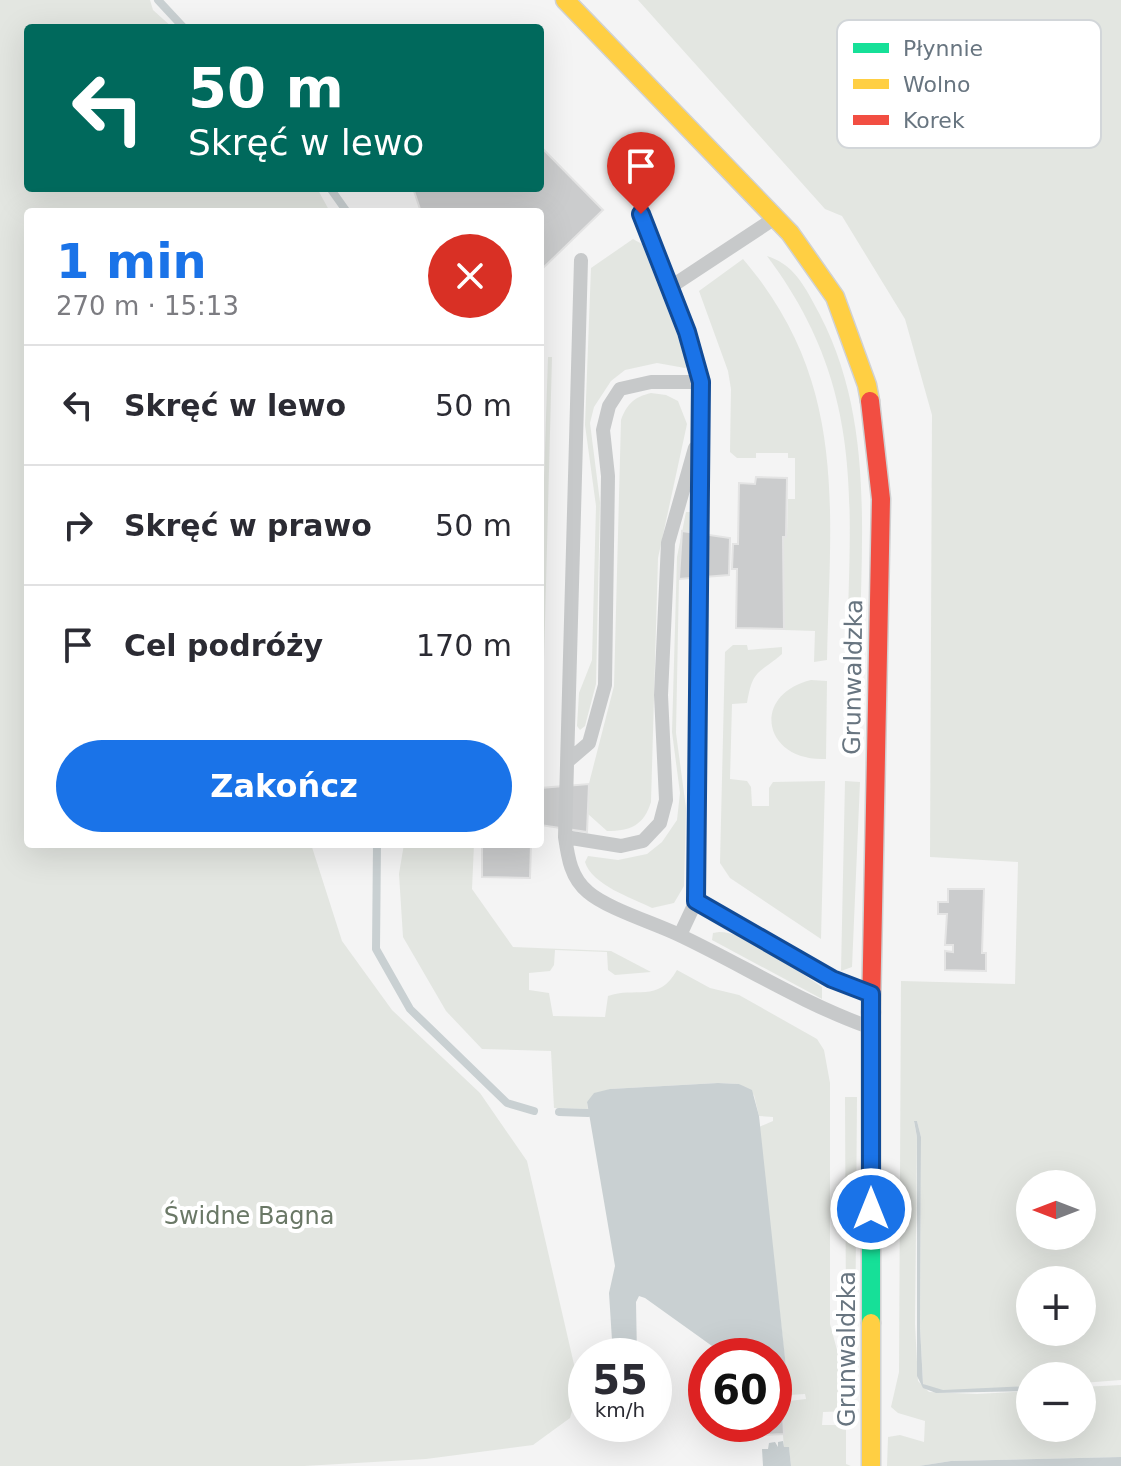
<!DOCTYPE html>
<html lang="pl">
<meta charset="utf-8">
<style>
:root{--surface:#fff;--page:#f7f7f7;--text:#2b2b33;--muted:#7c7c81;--line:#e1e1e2;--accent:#1a73e8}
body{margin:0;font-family:"DejaVu Sans",sans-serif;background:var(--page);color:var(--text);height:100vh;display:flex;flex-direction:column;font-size:30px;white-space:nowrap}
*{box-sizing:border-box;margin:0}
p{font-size:26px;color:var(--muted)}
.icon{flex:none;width:44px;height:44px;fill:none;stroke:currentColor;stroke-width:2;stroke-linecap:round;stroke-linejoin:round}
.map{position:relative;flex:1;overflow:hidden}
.drawer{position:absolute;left:24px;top:208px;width:520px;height:640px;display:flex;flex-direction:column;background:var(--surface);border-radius:8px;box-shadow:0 8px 32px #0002}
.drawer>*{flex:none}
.banner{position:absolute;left:24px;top:24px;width:520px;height:168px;border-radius:8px;box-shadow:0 8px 32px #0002;background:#00695c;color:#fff;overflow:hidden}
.needle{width:52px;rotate:270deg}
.tools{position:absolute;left:1016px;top:1170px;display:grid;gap:16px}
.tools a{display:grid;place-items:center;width:80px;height:80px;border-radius:50%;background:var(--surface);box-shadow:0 8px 32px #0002;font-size:40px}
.speed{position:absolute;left:568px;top:1338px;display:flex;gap:16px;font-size:40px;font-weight:700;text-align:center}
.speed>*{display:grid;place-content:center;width:104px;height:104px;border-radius:50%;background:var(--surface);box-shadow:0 8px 32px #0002;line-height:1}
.speed small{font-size:20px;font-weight:400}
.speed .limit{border:12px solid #d22;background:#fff;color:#111}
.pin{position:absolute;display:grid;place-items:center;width:68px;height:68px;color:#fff;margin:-82px -34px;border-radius:50% 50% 50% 0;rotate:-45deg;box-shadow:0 0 8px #0007}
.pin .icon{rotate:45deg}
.me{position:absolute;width:88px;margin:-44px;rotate:0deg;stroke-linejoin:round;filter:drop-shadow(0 0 6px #0008)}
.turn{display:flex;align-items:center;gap:28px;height:168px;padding:0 32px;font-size:36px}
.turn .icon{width:104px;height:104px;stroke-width:2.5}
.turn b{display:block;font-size:56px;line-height:68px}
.round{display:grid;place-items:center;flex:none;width:84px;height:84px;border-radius:42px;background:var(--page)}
.summary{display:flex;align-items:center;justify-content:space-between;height:136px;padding:0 32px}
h1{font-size:48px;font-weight:700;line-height:60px;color:var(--accent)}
.action{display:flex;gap:16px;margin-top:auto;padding:16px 32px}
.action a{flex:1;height:92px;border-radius:48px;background:var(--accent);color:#fff;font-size:32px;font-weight:700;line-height:92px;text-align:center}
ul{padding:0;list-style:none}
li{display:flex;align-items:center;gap:24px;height:120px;padding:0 32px;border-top:2px solid var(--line)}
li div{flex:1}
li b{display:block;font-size:30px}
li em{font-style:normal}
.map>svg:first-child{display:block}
.green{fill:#e3e6e1;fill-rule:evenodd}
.water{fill:#c9d0d2}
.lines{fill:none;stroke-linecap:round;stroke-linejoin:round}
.stream{stroke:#c9d0d2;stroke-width:8}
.building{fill:#cbcccd;stroke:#e4e4e4;stroke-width:2}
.fast-casing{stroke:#d0d1d2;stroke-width:21}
.slow-casing{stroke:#d0d1d2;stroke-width:21}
.jam-casing{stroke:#d0d1d2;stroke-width:21}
.lane{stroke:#c7c9ca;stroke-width:14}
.fast{stroke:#16e098;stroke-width:18}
.slow{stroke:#ffcf43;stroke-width:18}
.jam{stroke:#f24e42;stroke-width:18}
.route-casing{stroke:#114b97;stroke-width:20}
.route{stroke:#1a73e8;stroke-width:14}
.labels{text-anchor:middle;stroke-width:8;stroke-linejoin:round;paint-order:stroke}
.street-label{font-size:24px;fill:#687580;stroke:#fff}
.park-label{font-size:24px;fill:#6a7866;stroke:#fff}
.key{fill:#fff;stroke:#d2d6d9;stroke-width:2}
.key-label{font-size:22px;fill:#687580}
</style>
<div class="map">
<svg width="1121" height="1466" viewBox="0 0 1121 1466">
<rect width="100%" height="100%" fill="#f4f4f4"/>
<path class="green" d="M0,0h150l3,10 20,18h-145v160h289l13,24h-302v632h283l31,97 50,69 88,83 47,68 52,225 -9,32 -37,27 -107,14 -122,7h-304z
M638,0h483v1380l-39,3v-7h-52v10c-28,2 -83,12 -107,-2l-3,-57 1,-190 -4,-16 -3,1 3,15 -2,187 3,57 11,11 48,2 53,-3v37h52v-41l39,-2v72l-170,4 -32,5h-32l1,-29 12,-2 24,7 1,-21 -27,-8 -7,-6 8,-35 2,-391 114,3 3,-122 -88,-5 2,-442 -27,-96 -63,-103 -17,-7zM1030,1184h52v52h-52zM1030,1280h52v52h-52z
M633,239l9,5 47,121 -4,3 -28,-5 -32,7 -14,11 -17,26 -4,16 10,79 -4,182 -11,42 -5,4 -3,-4 2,-33 13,-33 4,-154 -11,-81 6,-157z
M767,256c23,7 35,25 46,46 60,105 49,220 47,336l-4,10 -9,6c3,-154 19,-266 -80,-398z
M743,259c106,124 87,250 84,401l-13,2 1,-31 -31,-1 -1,-94h4l1,-37h7v-41h-7v-5h-32v5h-19l-7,-6 1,-63 -3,-18 -29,-80z
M548,357h4l-9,341 -3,2v-221l4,-1z
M651,393l15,2 12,6 9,23 -29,134 -7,244c-7,23 -20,29 -44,29l-19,-17 -3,-15 29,-113 7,-266c6,-16 13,-23 30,-27z
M686,512h8l-1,24 -14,43 -3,154 10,75 -2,78 -10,17 -22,5c-20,-10 -60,-23 -67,-46l3,-6 30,4 29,-6 15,-12 15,-22 3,-27 -8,-61 5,-175z
M733,645h14l1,5 34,-3v7c-24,21 -29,14 -35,49l-15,1 -2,75 17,2 4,6 1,19h17v-18l4,-6 52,-1 -4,158 -91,-61 -10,-15 5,-211z
M811,680l16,1 -1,78c-63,3 -76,-64 -15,-79z
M845,781l15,1 -8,185 -11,4z
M404,844h70l-2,45 41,58 98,4 40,21 -36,3 -7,-5 -1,-18 -52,-2 -1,15 -4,6 -21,2v17l20,3 4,23 52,1 3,-21c27,-10 50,8 69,-26l33,18 29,7 78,44 7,11 6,33v241l20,74 -1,13 -26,1 -1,13h24v39l5,2h-60l-2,-18 -5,-1 -4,-45 26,-3 -1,-5 -16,1 -30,-268 14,-6v-4l-14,-1 -5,-21 -15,-11 -21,-1 -108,6 -23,13 1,7 -34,-1 -3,-57 -69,-2 -36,-38 -43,-74 -4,-63z
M719,932c30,0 76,38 103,55v12l-110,-59 1,-7z
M845,1097h12l-2,266 -9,-38z"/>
<path class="water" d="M718,1083l21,1 13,6 7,26 30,279 -9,7v9h-6v-55h-48l-81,-58 -6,-2 -3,6 1,54h-24l-4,-63 6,-27 -28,-164 7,-9 16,-4z
M914,1121h3l4,16 -1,190 3,57 20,6 87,-4v5l-94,2 -13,-5 -6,-12v-239z
M783,1441l1,6h5l2,19h-28l-1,-17h6l1,-6 6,-1 3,5v-5z
M1121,1457v9h-202l32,-5z"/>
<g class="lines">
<path class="stream" d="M158,0l26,28
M330,188l17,24
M377,844l-1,105 34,60 97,94 27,8
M559,1112l29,1"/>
</g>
<path class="building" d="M540,146l63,64 -63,61v-59h-119l-8,-24h127z
M756,477l31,1 -1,59h-3l1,92 -48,-1 1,-59h-5l1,-25h5l1,-61 16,1z
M682,531l48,7 -1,37 -50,4z
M589,784l-2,48 -47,-7v-37z
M482,844h49l-1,34 -48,-1z
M948,889h36l-2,64h4v18l-41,-1v-19l8,1v-7h-8l2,-31h-9v-12h10z
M774,1415h9l1,19 -20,1 -1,-11h11z"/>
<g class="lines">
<g class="fast-casing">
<path id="fast" d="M871,1012v311"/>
</g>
<g class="slow-casing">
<path id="slow" d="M565,0l225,233 45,64 32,88 3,16
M871,1323v143"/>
</g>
<g class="jam-casing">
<path id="jam" d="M870,401l11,98 -10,513"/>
</g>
<path class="lane" d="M641,214l46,118 14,50
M581,260l-16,577c3,21 6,41 23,55 18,16 66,31 89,42 64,30 123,68 189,92
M669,288l103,-68
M568,761l21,-18 16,-58 3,-209 -5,-46 6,-24 11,-17 31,-7h50l-5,519 136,78 35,13
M565,837l56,9 22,-5 17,-18 6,-23 -5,-105 7,-152 27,-95
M680,935l16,-34"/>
<use href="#fast" class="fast"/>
<use href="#slow" class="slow"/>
<use href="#jam" class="jam"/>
</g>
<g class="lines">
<g class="route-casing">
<path id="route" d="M641,214l46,118 14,50 -5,519 136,78 39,15v215"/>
</g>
<use href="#route" class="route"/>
</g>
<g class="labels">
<g class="street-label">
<text transform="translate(853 677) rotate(-89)" y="8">Grunwaldzka</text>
<text transform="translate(847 1349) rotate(-90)" y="8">Grunwaldzka</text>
</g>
<g class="park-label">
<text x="249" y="1224">Świdne Bagna</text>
</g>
</g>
<rect x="837" y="20" width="264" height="128" rx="12" class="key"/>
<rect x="853" y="43" width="36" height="10" fill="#16e098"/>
<rect x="853" y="79" width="36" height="10" fill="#ffcf43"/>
<rect x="853" y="115" width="36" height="10" fill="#f24e42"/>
<g class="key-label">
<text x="903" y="56">Płynnie</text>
<text x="903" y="92">Wolno</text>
<text x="903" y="128">Korek</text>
</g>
</svg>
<div class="tools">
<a><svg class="needle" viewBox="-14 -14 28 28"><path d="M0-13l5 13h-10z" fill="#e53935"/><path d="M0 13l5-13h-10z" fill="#7c7c81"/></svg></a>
<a>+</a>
<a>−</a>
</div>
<div class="speed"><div>55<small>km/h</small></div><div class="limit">60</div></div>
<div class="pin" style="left:641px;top:214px;background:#d93025"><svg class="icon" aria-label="arrive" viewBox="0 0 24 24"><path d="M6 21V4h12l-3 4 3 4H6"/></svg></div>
<svg class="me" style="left:871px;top:1209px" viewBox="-20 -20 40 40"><circle r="17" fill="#1a73e8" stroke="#fff" stroke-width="3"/><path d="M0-11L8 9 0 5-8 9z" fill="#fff"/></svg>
<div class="banner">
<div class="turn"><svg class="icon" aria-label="left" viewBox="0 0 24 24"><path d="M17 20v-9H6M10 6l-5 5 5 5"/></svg><div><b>50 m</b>Skręć w lewo</div></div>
</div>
<section class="drawer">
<div class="summary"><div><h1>1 min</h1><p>270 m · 15:13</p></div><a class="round" style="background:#d93025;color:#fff"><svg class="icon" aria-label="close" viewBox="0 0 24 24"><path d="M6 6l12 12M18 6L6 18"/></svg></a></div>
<ul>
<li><svg class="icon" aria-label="left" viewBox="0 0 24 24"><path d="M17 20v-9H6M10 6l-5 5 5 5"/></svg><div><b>Skręć w lewo</b></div><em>50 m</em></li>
<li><svg class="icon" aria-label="right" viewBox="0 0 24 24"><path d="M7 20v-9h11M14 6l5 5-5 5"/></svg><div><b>Skręć w prawo</b></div><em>50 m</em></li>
<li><svg class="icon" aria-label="arrive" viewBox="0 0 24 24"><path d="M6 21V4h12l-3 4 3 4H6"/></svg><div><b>Cel podróży</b></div><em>170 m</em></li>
</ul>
<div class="action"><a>Zakończ</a></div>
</section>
</div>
